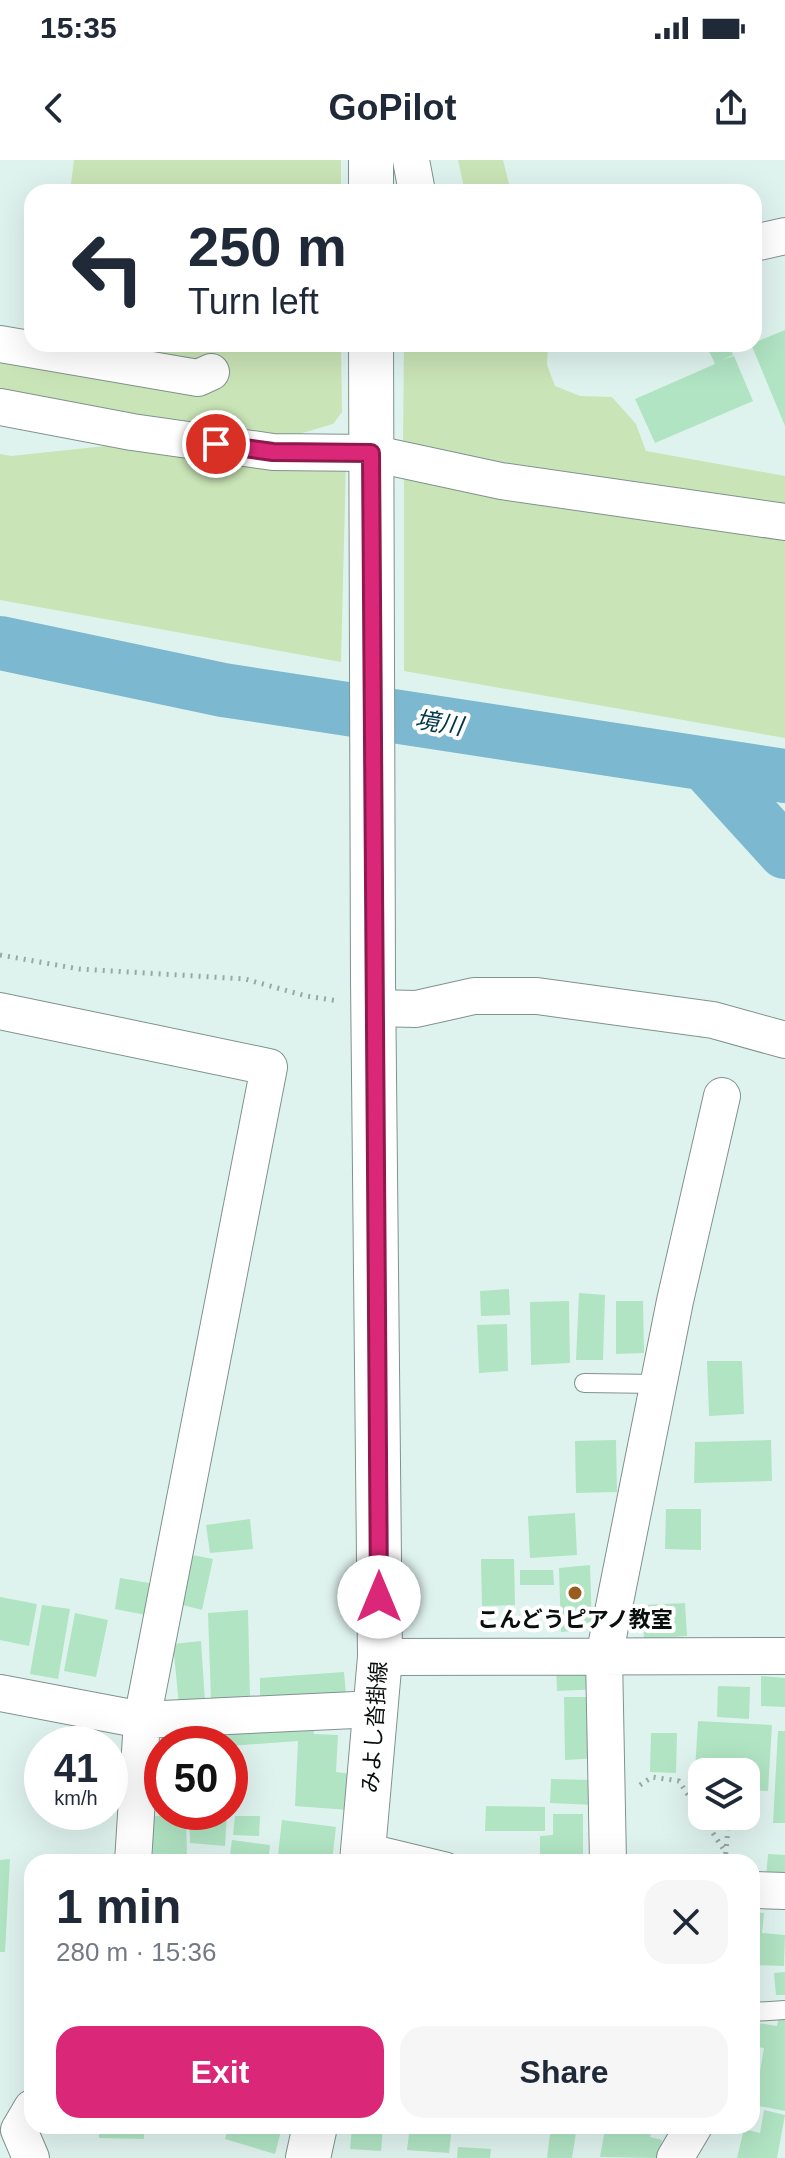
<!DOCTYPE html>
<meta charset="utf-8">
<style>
:root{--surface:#fff;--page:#f6f6f7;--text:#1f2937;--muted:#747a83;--accent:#db2777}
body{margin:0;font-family:Arial,"Noto Sans JP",sans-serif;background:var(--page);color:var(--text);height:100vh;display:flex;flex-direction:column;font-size:30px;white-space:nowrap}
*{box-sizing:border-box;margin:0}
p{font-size:26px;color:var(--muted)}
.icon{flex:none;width:44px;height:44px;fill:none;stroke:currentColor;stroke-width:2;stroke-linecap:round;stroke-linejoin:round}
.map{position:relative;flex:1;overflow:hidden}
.side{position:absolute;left:24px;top:1694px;width:736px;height:280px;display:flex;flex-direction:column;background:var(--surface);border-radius:24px;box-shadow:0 8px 32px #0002}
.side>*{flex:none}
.hud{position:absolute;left:24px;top:24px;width:738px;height:168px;border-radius:24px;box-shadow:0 8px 32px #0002;background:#fff;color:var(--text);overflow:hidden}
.controls{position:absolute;left:688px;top:1598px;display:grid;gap:16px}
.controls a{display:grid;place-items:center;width:72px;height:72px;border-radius:16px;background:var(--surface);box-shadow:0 8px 32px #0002;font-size:40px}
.speed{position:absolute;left:24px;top:1566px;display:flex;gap:16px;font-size:40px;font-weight:700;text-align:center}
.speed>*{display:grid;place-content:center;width:104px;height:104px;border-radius:50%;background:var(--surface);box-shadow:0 8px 32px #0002;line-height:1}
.speed small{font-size:20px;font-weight:400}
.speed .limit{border:12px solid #d22;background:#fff;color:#111}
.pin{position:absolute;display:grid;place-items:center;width:68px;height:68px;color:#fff;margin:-34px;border:4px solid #fff;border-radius:50%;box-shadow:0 2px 8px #0007}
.me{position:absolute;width:88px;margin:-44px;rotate:0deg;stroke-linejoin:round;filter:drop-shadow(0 0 6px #0008)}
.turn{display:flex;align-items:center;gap:28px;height:168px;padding:0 32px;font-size:36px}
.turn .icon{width:104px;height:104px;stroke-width:2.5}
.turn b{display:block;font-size:56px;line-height:68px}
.round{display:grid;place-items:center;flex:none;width:84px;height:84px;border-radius:24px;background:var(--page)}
.head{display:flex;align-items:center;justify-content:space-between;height:136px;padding:0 32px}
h1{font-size:48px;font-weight:700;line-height:60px}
.action{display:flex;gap:16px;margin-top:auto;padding:16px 32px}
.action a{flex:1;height:92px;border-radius:24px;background:var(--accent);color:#fff;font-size:32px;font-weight:700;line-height:92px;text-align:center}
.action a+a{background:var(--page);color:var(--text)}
.status{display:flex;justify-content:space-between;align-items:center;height:56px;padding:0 40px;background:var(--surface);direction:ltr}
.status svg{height:22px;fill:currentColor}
header{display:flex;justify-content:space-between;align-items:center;height:104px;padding:0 32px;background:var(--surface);font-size:36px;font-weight:700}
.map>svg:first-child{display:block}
.green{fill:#c9e4b6}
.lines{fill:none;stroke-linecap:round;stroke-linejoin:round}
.river{stroke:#7db8d1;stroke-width:54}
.building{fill:#b0e4c3}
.lane-casing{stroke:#80928e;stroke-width:20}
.street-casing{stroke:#80928e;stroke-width:38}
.secondary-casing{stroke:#80928e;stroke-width:46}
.path{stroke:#98a8a4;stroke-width:5;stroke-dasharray:2 6;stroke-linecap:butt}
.lane{stroke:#fff;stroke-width:18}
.street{stroke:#fff;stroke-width:36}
.secondary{stroke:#fff;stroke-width:44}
.route-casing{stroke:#8e194d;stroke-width:20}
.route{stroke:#db2777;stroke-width:14}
.poi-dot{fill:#985c1d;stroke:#fff;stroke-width:3}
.labels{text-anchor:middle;stroke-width:8;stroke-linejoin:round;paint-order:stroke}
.poi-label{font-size:22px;font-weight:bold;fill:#080f0d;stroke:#fff}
.street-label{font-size:22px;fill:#080f0d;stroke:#fff}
.water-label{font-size:24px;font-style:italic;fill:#003749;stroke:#fff}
</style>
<div class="status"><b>15:35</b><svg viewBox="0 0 49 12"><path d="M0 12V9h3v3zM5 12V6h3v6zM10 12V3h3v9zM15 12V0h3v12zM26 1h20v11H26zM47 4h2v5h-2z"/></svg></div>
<header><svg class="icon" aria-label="back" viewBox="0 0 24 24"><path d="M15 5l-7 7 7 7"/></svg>GoPilot<svg class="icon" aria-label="share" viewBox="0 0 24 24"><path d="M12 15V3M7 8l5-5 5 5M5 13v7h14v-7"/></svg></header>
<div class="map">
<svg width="785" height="1998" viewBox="0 0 785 1998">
<rect width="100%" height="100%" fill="#dff3ee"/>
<path class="green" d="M74,0h267v32h-271z
M458,0h45l8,32h-46z
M57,184h284l1,68 -9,12 -41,12 -53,5 -239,-44v-46z
M404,184h144l-1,21 8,21 25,10 32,1 24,27 10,27 139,25v38l-273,-39 -109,-33z
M143,282l203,20 -5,200 -341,-62v-146l11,2z
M404,312l381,60v206l-381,-67z"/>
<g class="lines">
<path class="river" d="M0,483l223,47 562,86
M705,604l80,88"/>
</g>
<path class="building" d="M785,170v96l-34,-82z
M720,184h9l4,11 -11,5 12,-4 19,45 -98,42 -20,-44 80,-35 -7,-15z
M509,1129l1,26 -29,1 -1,-25z
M579,1133l26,2 -2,65h-27z
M569,1141l1,62 -39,2 -1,-63z
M616,1141h27l1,52 -28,1z
M507,1164l1,47 -29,2 -2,-48z
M707,1201h35l2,53 -35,2z
M616,1280l1,52 -41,1 -1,-52z
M771,1280l1,41 -78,2 1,-41z
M666,1349h35v41l-36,-1z
M575,1353l2,42 -47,3 -2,-42z
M250,1359l3,30 -43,4 -4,-28z
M187,1394l26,5 -11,51 -27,-7z
M481,1399h33l1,46 -33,1z
M590,1405l2,64 -31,3 -2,-64z
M520,1410h33l1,15h-34z
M120,1418l41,7 -5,32 -41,-8z
M0,1437l37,7 -8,42 -29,-6z
M685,1443l2,33 -43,3 -1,-34z
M42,1445l28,4 -12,70 -28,-5z
M248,1450l2,88 -39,2 -3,-87z
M75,1453l33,7 -12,57 -32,-6z
M201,1481l4,61 -26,3 -6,-61z
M600,1505l1,24 -44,2 -1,-25z
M344,1512l2,22 -86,8v-24z
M761,1516l24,2v29l-24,-1z
M718,1526l32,1 -1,32 -32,-2z
M564,1537h34l1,61 -34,2z
M312,1554l2,20 24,1 -2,37 15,2 -2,36 -54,-4 3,-65 -68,5v-2h-69v-19z
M698,1561l74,4 -4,66 -22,-1v-18h-44v16l-8,-1z
M778,1571h7v92h-12z
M651,1573h26l-1,40 -26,-1z
M551,1619l44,1 -1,25 -44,-2z
M230,1620h9v27h-9z
M486,1646l59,1v24h-60z
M189,1652l38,1 -2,33 -35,-3z
M186,1654l1,48h-34v-46z
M553,1654h30v48h-43v-26l13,-1z
M235,1656h25l-1,20 -26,-1z
M282,1660l54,7 -4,35 -54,-7z
M232,1680l38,5 -2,17h-39z
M768,1694l17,1v23l-19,-1z
M10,1699l-5,93h-5v-92z
M752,1752l12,1 -2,20 23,2 -1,31 -32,-1z
M785,1812v23h-9l-2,-22z
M779,1856l6,2v93l-31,-6 10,-57 -12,-2v-24l25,4z
M764,1950l21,5 -8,43h-40l7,-29 16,4z
M99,1966h45v13l-45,-1z
M229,1966l53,1 -7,27 -50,-15z
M352,1966h31l-2,25 -31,-2z
M410,1966h42l-3,27 -42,-3z
M551,1966h26l-5,32h-25z
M618,1966h35l-3,11 12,3 -4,18 -58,-1 5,-28 12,2z
M458,1987l33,2 -1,9h-33z"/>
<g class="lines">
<g class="lane-casing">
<path id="lane" d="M584,1223l74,1
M365,1682l83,20
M752,1852l33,-2"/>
</g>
<g class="street-casing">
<path id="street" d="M411,0l6,32
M754,83l31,-7
M0,184l198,34 13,-6
M0,247l132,25 141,20 98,1 130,28 284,41
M374,848l42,1 58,-13h63l176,24 72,20
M0,851l269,56 -127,653 -9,142
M380,1497l405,-1
M0,1533l142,27 234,-11
M608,1702l-4,-205 71,-356 47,-205
M752,1730l33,1
M31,1998l-12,-28 13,-22
M675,1998l19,-32"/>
</g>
<g class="secondary-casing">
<path id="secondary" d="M371,32v-32
M362,1702l18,-205 -7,-678 -2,-635
M308,1998l7,-32"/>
</g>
<path class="path" d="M0,795l79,14 166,10 61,17 33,5
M640,1625l12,-8 27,4 47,72
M725,1702l4,-46"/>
<use href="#lane" class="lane"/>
<use href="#street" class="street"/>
<use href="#secondary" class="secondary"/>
</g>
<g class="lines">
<g class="route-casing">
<path id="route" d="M216,284l57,8 98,1 8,1144"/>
</g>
<use href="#route" class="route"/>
</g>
<circle class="poi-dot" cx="575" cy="1433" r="8"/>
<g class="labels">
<g class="poi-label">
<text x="575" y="1467">こんどうピアノ教室</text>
</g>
<g class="street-label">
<text transform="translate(374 1567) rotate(-86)" y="8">みよし沓掛線</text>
</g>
<g class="water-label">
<text transform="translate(439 563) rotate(9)" y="8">境川</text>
</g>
</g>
</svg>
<div class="controls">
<a><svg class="icon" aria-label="layers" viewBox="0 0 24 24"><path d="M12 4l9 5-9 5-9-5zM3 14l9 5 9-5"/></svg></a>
</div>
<div class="speed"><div>41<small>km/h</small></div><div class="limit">50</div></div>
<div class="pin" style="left:216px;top:284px;background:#d93025"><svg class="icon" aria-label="arrive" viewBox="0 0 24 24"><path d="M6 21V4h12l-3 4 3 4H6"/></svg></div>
<svg class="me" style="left:379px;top:1437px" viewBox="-20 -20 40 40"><circle r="19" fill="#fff"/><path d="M0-13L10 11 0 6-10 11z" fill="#db2777"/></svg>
<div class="hud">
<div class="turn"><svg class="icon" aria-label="left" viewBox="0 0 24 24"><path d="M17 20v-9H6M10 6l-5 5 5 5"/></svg><div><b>250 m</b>Turn left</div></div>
</div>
<section class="side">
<div class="head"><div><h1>1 min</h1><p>280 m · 15:36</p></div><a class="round"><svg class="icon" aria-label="close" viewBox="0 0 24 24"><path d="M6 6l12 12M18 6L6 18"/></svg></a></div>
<div class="action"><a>Exit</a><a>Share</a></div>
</section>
</div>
